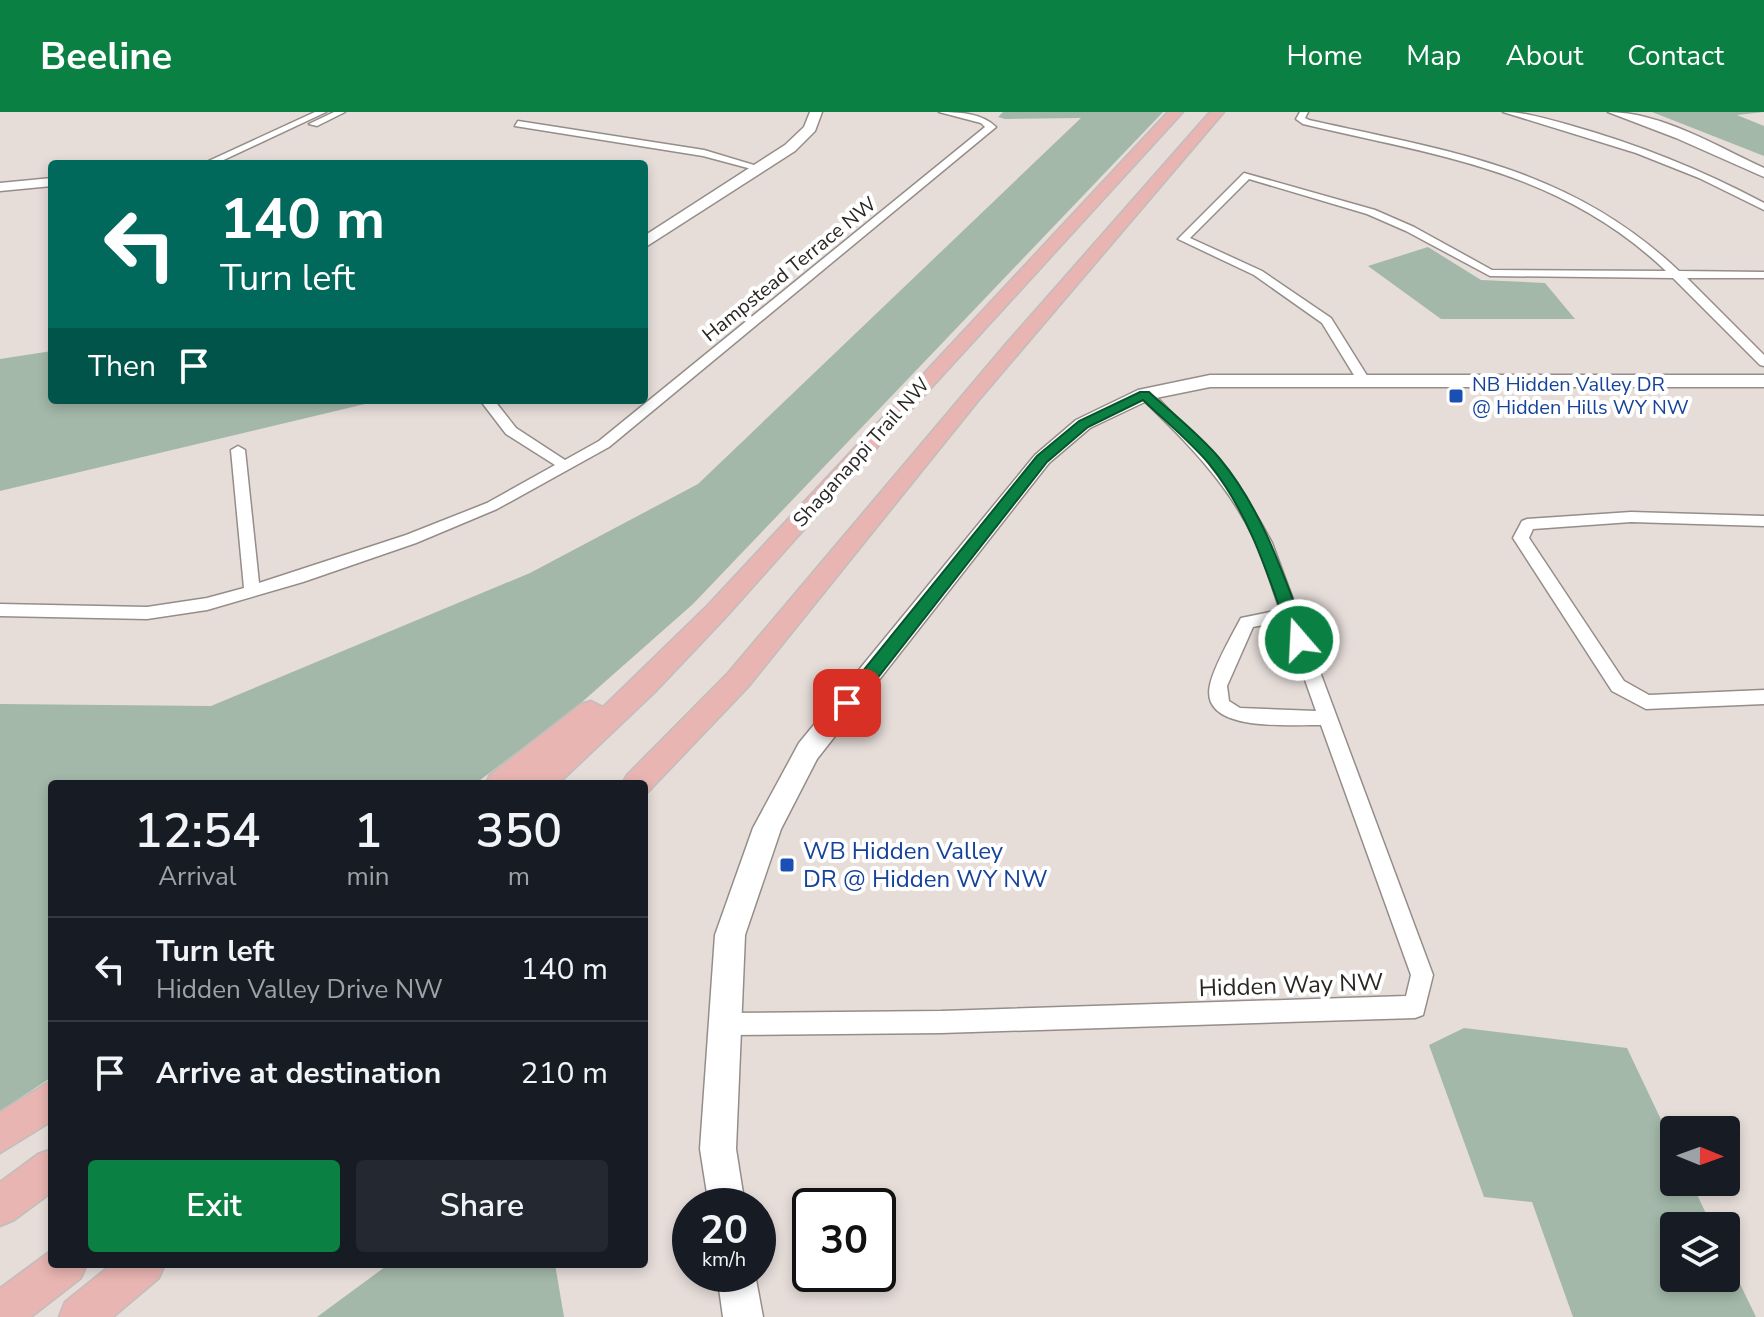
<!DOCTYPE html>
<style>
:root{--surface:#171b24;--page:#242831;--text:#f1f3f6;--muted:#9ea1a6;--line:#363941;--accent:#0b8043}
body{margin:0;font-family:"Nunito Sans",sans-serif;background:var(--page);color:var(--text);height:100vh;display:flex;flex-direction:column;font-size:30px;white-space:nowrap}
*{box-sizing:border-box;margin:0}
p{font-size:26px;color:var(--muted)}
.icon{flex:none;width:44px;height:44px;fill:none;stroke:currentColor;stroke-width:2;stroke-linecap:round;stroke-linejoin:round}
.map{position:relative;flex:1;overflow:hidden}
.panel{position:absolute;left:48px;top:668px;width:600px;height:488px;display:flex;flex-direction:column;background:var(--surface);border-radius:8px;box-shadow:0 4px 12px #0003}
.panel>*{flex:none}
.hud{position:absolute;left:48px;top:48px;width:600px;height:244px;border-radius:8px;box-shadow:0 4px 12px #0003;background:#00695c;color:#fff;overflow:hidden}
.needle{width:52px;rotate:91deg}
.tools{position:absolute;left:1660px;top:1004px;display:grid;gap:16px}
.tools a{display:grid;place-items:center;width:80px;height:80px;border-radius:8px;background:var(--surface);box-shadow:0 4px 12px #0003;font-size:40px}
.speed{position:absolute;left:672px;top:1076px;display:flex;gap:16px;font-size:40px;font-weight:700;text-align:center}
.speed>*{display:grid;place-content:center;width:104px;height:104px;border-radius:50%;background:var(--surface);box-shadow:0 4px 12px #0003;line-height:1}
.speed small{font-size:20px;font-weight:400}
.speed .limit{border:4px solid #111;border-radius:12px;background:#fff;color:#111}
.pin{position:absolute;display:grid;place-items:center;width:68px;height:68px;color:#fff;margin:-34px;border-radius:16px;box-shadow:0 4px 12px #0006}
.me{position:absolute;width:88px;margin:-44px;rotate:341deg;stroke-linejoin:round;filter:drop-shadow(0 0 6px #0008)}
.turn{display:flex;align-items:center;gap:28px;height:168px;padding:0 40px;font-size:36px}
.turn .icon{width:104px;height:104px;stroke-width:2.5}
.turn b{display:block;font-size:56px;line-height:68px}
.then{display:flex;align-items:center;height:76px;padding:0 40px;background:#0003;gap:16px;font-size:30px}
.eta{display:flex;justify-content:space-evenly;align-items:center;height:136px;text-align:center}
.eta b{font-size:48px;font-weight:600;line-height:56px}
.primary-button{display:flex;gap:16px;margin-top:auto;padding:16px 40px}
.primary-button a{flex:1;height:92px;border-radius:8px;background:var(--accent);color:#fff;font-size:32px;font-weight:600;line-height:92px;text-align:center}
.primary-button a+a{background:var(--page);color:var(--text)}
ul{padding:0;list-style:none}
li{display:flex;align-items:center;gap:24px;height:104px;padding:0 40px;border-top:2px solid var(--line)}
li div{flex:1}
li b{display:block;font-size:30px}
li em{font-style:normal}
header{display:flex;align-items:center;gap:48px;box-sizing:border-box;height:112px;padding:0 40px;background:var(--accent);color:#fff}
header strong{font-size:38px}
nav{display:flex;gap:44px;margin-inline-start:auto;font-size:28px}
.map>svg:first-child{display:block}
.green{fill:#a3b8a9}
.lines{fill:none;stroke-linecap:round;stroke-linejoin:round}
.street-casing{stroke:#958d89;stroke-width:3}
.secondary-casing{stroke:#958d89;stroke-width:3}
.primary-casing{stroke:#bfbebd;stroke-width:3}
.street{fill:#fff;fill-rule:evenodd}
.secondary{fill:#fff;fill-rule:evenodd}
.primary{fill:#e8b5b2;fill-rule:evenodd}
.route{fill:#0b8043;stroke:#07532c;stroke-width:2}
.transit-dot{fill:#1a4fb4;stroke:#fff;stroke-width:3}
.labels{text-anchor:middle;stroke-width:8;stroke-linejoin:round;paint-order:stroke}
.far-street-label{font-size:20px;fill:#292624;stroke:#fff}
.far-transit-label{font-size:20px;fill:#164399;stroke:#fff;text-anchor:start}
.transit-label{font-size:24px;fill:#164399;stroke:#fff;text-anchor:start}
.street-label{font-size:24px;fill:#292624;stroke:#fff}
</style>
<header>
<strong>Beeline</strong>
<nav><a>Home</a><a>Map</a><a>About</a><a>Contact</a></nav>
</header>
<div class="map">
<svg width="1764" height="1205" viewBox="0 0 1764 1205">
<rect width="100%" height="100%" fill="#e6ddd9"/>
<path class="green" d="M1003,0h160l-470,492 -120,106 -98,74h-423v293l-52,34v-407l211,2 319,-133 168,-89 383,-366 -76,1 -7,-2z
M1652,0h112l-27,3 27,11v30z
M1428,135l53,33 64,3 30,36h-134l-73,-53z
M52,239v49h314l-1,4 -365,87v-132z
M1464,916l163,20 47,99v35h17l21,44h-38v52h52v-23l30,62h-183l-41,-115 -48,-5 -55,-152z
M389,1152h166l9,53h-247z"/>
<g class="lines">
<g class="street-casing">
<path id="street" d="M315,0h11l-111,52h-13z
M334,0h11l-28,14 -8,-2z
M939,0c19,0 43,1 57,15l-387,320 -112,62 -81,34 -113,39 -96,28 -60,9 -147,-3v-12l147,3 60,-9 37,-10 -13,-138 7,-4 7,4 14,133 147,-48 81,-32 68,-38 -49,-31 -26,-34h14l22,28 49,32 34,-19 386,-314 -4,-4z
M1300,0h8l-3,6 4,2c142,32 260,47 370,151l85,1v6h-77l77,77v11l-4,-1 -87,-87 -183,-2 -84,-45 -39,-17 -118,-35 -59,59 72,33 69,47 40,64 -11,3 -38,-62 -68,-48 -76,-36 66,-66 131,37 39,17 78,43 174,1c-106,-101 -228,-115 -363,-147l-7,-5z
M1503,0c22,0 44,7 66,13 68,19 133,45 195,78v7l-65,-32 -63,-25z
M518,9l186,29 60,18 -5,3 -56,-15 -188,-30z
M1145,278c11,4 20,16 28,24 41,39 73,79 99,129l161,432 -10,40 -8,3 -474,15 -216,2 -8,-3 -3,-8 3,-8 8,-3 216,-2 465,-15 5,-21 -90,-250c-28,-1 -122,9 -111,-40 4,-19 22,-50 31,-67l39,-8c-8,-23 -15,-47 -25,-70 -27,-57 -70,-100 -115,-143l-2,-3zM1284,509l32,90 -76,-3 -11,-7 -2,-15 26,-59z
M1631,400l133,4v10l-133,-4 -98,7 -4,9 95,143 25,14 115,-5v14l-118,5 -34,-18 -99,-153 9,-17 5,-2z"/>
</g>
<g class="secondary-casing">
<path id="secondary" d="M810,0h12l-7,19 -20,20 -151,97v-12l141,-91 19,-18z
M1608,0c53,0 108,34 156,56v9l-88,-39z
M52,66v8l-52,5v-8z
M1210,263h554v12h-554l-59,12 -61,29 -41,35 -232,296 -36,70 -36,106 -9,214 9,57h-36l-9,-57 15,-214 38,-107 46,-85 236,-288 41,-35 62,-30z
M717,1162h38l8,43h-40z"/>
</g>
<g class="primary-casing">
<path id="primary" d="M1168,0h15l-294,322 -164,184 -70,74 -97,92h-35l2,-3 -4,3h-36l5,-9 91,-71 10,-3 12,6 104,-101z
M1210,0h14l-246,289 -230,286 -101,106 -3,1v-10h-22l5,-9 101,-102 277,-328z
M52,968v41l-52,32v-41z
M52,1037v43l-38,28 -14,6v-44l38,-28z
M52,1138v14h35l-6,14 -50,39h-31v-29z
M112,1152h53l-6,14 -46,39h-54l6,-15z"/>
</g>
<use href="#street" class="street"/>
<use href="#secondary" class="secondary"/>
<use href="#primary" class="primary"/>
</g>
<path class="route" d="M1140,280h9c24,22 51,43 71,67 44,53 64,118 88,181l-3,4h-12l-2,-4c-22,-61 -40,-124 -81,-175 -19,-23 -45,-44 -67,-65l-55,27 -41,35 -193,246h-13l-3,-5 3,-5 196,-242 42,-35z"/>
<g class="transit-dot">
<rect x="1448" y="276" width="16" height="16" rx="4"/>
<rect x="779" y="745" width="16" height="16" rx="4"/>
</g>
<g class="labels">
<g class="far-street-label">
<text transform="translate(789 157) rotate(-39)" y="7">Hampstead Terrace NW</text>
<text transform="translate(861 340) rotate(-48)" y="7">Shaganappi Trail NW</text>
</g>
<g class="far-transit-label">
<text x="1472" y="279">NB Hidden Valley DR<tspan x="1472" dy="23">@ Hidden Hills WY NW</tspan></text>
</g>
<g class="transit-label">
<text x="803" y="747">WB Hidden Valley<tspan x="803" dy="28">DR @ Hidden WY NW</tspan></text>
</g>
<g class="street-label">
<text transform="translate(1291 873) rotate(-2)" y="8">Hidden Way NW</text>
</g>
</g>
</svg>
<div class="tools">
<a><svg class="needle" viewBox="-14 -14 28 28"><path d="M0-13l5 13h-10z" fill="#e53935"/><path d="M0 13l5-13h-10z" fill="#9ea1a6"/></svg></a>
<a><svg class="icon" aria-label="layers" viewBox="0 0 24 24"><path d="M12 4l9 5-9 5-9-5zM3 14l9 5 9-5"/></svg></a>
</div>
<div class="speed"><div>20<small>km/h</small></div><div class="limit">30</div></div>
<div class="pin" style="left:847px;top:591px;background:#d93025"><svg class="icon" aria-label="arrive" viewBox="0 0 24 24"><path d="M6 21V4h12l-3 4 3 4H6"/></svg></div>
<svg class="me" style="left:1299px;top:528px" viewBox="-20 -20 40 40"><circle r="17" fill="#0b8043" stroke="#fff" stroke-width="3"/><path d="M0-11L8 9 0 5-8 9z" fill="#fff"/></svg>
<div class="hud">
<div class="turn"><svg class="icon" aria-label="left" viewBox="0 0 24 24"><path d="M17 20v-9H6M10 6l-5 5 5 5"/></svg><div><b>140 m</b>Turn left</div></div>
<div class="then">Then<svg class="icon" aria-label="arrive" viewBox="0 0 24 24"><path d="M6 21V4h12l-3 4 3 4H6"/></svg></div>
</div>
<section class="panel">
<div class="eta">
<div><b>12:54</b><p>Arrival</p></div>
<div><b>1</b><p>min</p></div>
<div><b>350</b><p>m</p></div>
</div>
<ul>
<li><svg class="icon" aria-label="left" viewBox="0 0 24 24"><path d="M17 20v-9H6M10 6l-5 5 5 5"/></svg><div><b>Turn left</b><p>Hidden Valley Drive NW</p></div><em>140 m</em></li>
<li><svg class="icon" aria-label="arrive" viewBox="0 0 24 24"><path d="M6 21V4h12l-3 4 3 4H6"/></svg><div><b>Arrive at destination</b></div><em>210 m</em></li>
</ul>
<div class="primary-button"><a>Exit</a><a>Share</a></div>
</section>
</div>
